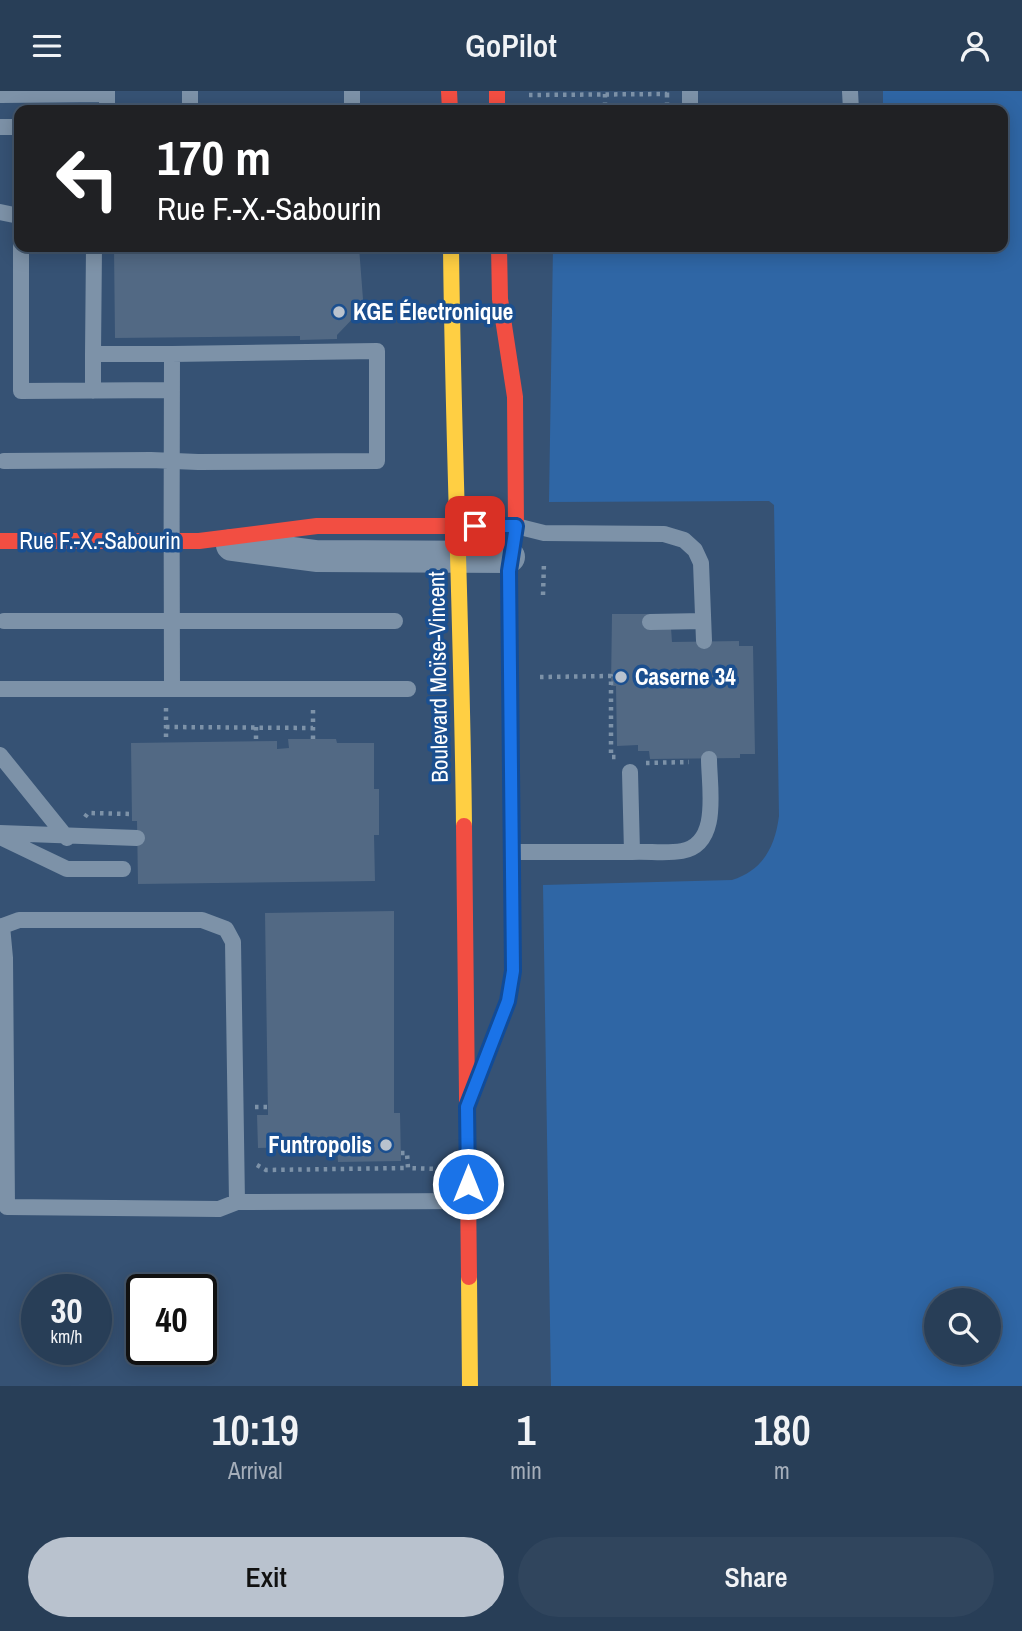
<!DOCTYPE html>
<meta charset="utf-8">
<style>
:root{--surface:#283e57;--page:#30455d;--text:#f1f3f6;--muted:#a5aeba;--line:#44576d;--accent:#b9c2ce}
body{margin:0;font-family:"Archivo Narrow",sans-serif;background:var(--page);color:var(--text);height:100vh;display:flex;flex-direction:column;font-size:26px;white-space:nowrap}
*{box-sizing:border-box;margin:0}
p{font-size:23px;color:var(--muted)}
.icon{flex:none;width:38px;height:38px;fill:none;stroke:currentColor;stroke-width:2;stroke-linecap:round;stroke-linejoin:round}
.map{position:relative;height:1295px;overflow:hidden}
.panel{display:flex;flex-direction:column;background:var(--surface);flex:1}
.panel>*{flex:none}
.hud{position:absolute;left:14px;top:14px;width:994px;height:147px;border-radius:14px;box-shadow:0 4px 18px #0003,0 0 0 2px var(--line);background:#202124;color:#fff;overflow:hidden}
.tools{position:absolute;left:924px;top:1197px;display:grid;gap:14px}
.tools a{display:grid;place-items:center;width:77px;height:77px;border-radius:50%;background:var(--surface);box-shadow:0 4px 18px #0003,0 0 0 2px var(--line);font-size:35px}
.speed{position:absolute;left:21px;top:1183px;display:flex;gap:14px;font-size:35px;font-weight:700;text-align:center}
.speed>*{display:grid;place-content:center;width:91px;height:91px;border-radius:50%;background:var(--surface);box-shadow:0 4px 18px #0003,0 0 0 2px var(--line);line-height:1}
.speed small{font-size:18px;font-weight:400}
.speed .limit{border:4px solid #111;border-radius:10px;background:#fff;color:#111}
.pin{position:absolute;display:grid;place-items:center;width:60px;height:60px;color:#fff;margin:-30px;border-radius:14px;box-shadow:0 4px 10px #0006}
.me{position:absolute;width:77px;margin:-38px;rotate:0deg;stroke-linejoin:round;filter:drop-shadow(0 0 5px #0008)}
.turn{display:flex;align-items:center;gap:24px;height:147px;padding:0 28px;font-size:32px}
.turn .icon{width:91px;height:91px;stroke-width:2.5}
.turn b{display:block;font-size:49px;line-height:60px}
.eta{display:flex;justify-content:space-evenly;align-items:center;height:119px;text-align:center}
.eta b{font-size:42px;font-weight:600;line-height:49px}
.primary-button{display:flex;gap:14px;margin-top:auto;padding:14px 28px}
.primary-button a{flex:1;height:80px;border-radius:42px;background:var(--accent);color:#111;font-size:28px;font-weight:600;line-height:80px;text-align:center}
.primary-button a+a{background:var(--page);color:var(--text)}
header{display:flex;justify-content:space-between;align-items:center;height:91px;padding:0 28px;background:var(--surface);font-size:32px;font-weight:600}
.map>svg:first-child{display:block}
.green{fill:#2f66a5;fill-rule:evenodd}
.building{fill:#526984}
.lines{fill:none;stroke-linecap:round;stroke-linejoin:round}
.path{stroke:#7d92a8;stroke-width:4.5;stroke-dasharray:3.5 5;stroke-linecap:butt}
.lane{stroke:#7d92a8;stroke-width:16}
.street{stroke:#7d92a8;stroke-width:32}
.fast{stroke:#16e098;stroke-width:16}
.slow{stroke:#ffcf43;stroke-width:16}
.jam{stroke:#f24e42;stroke-width:16}
.route-casing{stroke:#114b97;stroke-width:18}
.route{stroke:#1a73e8;stroke-width:12}
.poi-dot{fill:#b9c2ce;stroke:#1b4f8f;stroke-width:2.5}
.labels{text-anchor:middle;stroke-width:7;stroke-linejoin:round;paint-order:stroke}
.poi-label{font-size:23px;font-weight:bold;fill:#fff;stroke:#1b4f8f;text-anchor:start}
.street-label{font-size:23px;fill:#fff;stroke:#1b4f8f}
</style>
<header><svg class="icon" aria-label="menu" viewBox="0 0 24 24"><path d="M4 6h16M4 12h16M4 18h16"/></svg>GoPilot<svg class="icon" aria-label="person" viewBox="0 0 24 24"><circle cx="12" cy="8" r="4"/><path d="M4 21q1-7 8-7t8 7"/></svg></header>
<div class="map">
<svg width="1022" height="1295" viewBox="0 0 1022 1295">
<rect width="100%" height="100%" fill="#365274"/>
<path class="green" d="M883,0h139v1295h-471l-8,-501 189,-5c31,-10 43,-33 47,-64l-5,-311 -5,-4 -220,1 4,-255h450v-137h-120zM936,1209h53v53h-53z"/>
<path class="building" d="M114,156h245l5,65h-5l-22,23v4l-37,1v-4l-185,2z
M612,523h38v15l21,-1 1,14 67,-1v5h14l2,108h-15v4l-90,1 -1,-8h-11v-6l-21,1 -1,-60h-5z
M288,648h48l1,4h37v46h5v46h-5l1,46 -237,3 -1,-63h-5l-1,-78 146,-2v8l12,-1z
M394,820v202h6l1,48 -63,1 -1,-16 -79,2 -1,-33h11l-3,-202z"/>
<g class="lines">
<path class="path" d="M605,3v16
M667,3v16
M529,4l138,-1v-3
M543,504l1,-33
M540,586l71,-1v81h8
M166,617v34
M166,636l147,1
M256,636v14
M313,648v-31
M646,672l43,-1
M85,726l3,-4 44,1
M255,1016h13
M401,1062h6l1,15 31,1
M257,1074l9,5 142,-2"/>
<path class="lane" d="M190,0v19
M850,0l1,19
M0,4l107,-1
M107,19v-19
M352,19v-19
M690,19v-19
M0,36h19
M0,121l19,4
M21,156v144l151,-1
M94,156l-1,107h79
M93,300v-37
M4,370l147,-1 47,2 179,-1v-110l-205,3c0,112 -1,223 0,335
M516,435l28,7 120,1 20,6 11,10 6,13 3,78
M4,530h391
M650,531l53,-1
M0,598h408
M0,664l67,83
M0,742l137,5
M0,746l67,32h56
M512,761h120l-2,-80
M632,761c16,-1 34,2 50,-1 39,-7 27,-64 27,-92
M2,835l3,32 2,249 212,2 18,-7
M0,836l19,-7h183l24,9 7,13 4,260 231,-1"/>
<path class="street" d="M232,454l84,11 193,1"/>
<path class="fast" d="M474,998l34,-88 5,-30 -3,-280"/>
<path class="slow" d="M451,156c2,193 11,386 13,579
M469,1186l1,109"/>
<path class="jam" d="M449,0l1,19
M497,0v19
M499,156l1,52 15,98 1,129 -7,45 1,120
M0,450h199l118,-15h199
M464,735l5,451"/>
</g>
<g class="lines">
<g class="route-casing">
<path id="route" d="M468,1093l-1,-77 41,-106 5,-30 -4,-400 7,-45h-41"/>
</g>
<use href="#route" class="route"/>
</g>
<g class="poi-dot">
<circle cx="339" cy="221" r="7"/>
<circle cx="621" cy="586" r="7"/>
<circle cx="386" cy="1054" r="7"/>
</g>
<g class="labels">
<g class="poi-label">
<text x="353" y="229">KGE Électronique</text>
<text x="635" y="594">Caserne 34</text>
<text x="372" y="1062" text-anchor="end">Funtropolis</text>
</g>
<g class="street-label">
<text x="100" y="458">Rue F.-X.-Sabourin</text>
<text transform="translate(438 586) rotate(-91)" y="8">Boulevard Moïse-Vincent</text>
</g>
</g>
</svg>
<div class="tools">
<a><svg class="icon" aria-label="search" viewBox="0 0 24 24"><circle cx="10" cy="10" r="6"/><path d="M15 15l6 6"/></svg></a>
</div>
<div class="speed"><div>30<small>km/h</small></div><div class="limit">40</div></div>
<div class="pin" style="left:475px;top:435px;background:#d93025"><svg class="icon" aria-label="arrive" viewBox="0 0 24 24"><path d="M6 21V4h12l-3 4 3 4H6"/></svg></div>
<svg class="me" style="left:468px;top:1093px" viewBox="-20 -20 40 40"><circle r="17" fill="#1a73e8" stroke="#fff" stroke-width="3"/><path d="M0-11L8 9 0 5-8 9z" fill="#fff"/></svg>
<div class="hud">
<div class="turn"><svg class="icon" aria-label="left" viewBox="0 0 24 24"><path d="M17 20v-9H6M10 6l-5 5 5 5"/></svg><div><b>170 m</b>Rue F.-X.-Sabourin</div></div>
</div>
</div>
<section class="panel">
<div class="eta">
<div><b>10:19</b><p>Arrival</p></div>
<div><b>1</b><p>min</p></div>
<div><b>180</b><p>m</p></div>
</div>
<div class="primary-button"><a>Exit</a><a>Share</a></div>
</section>
